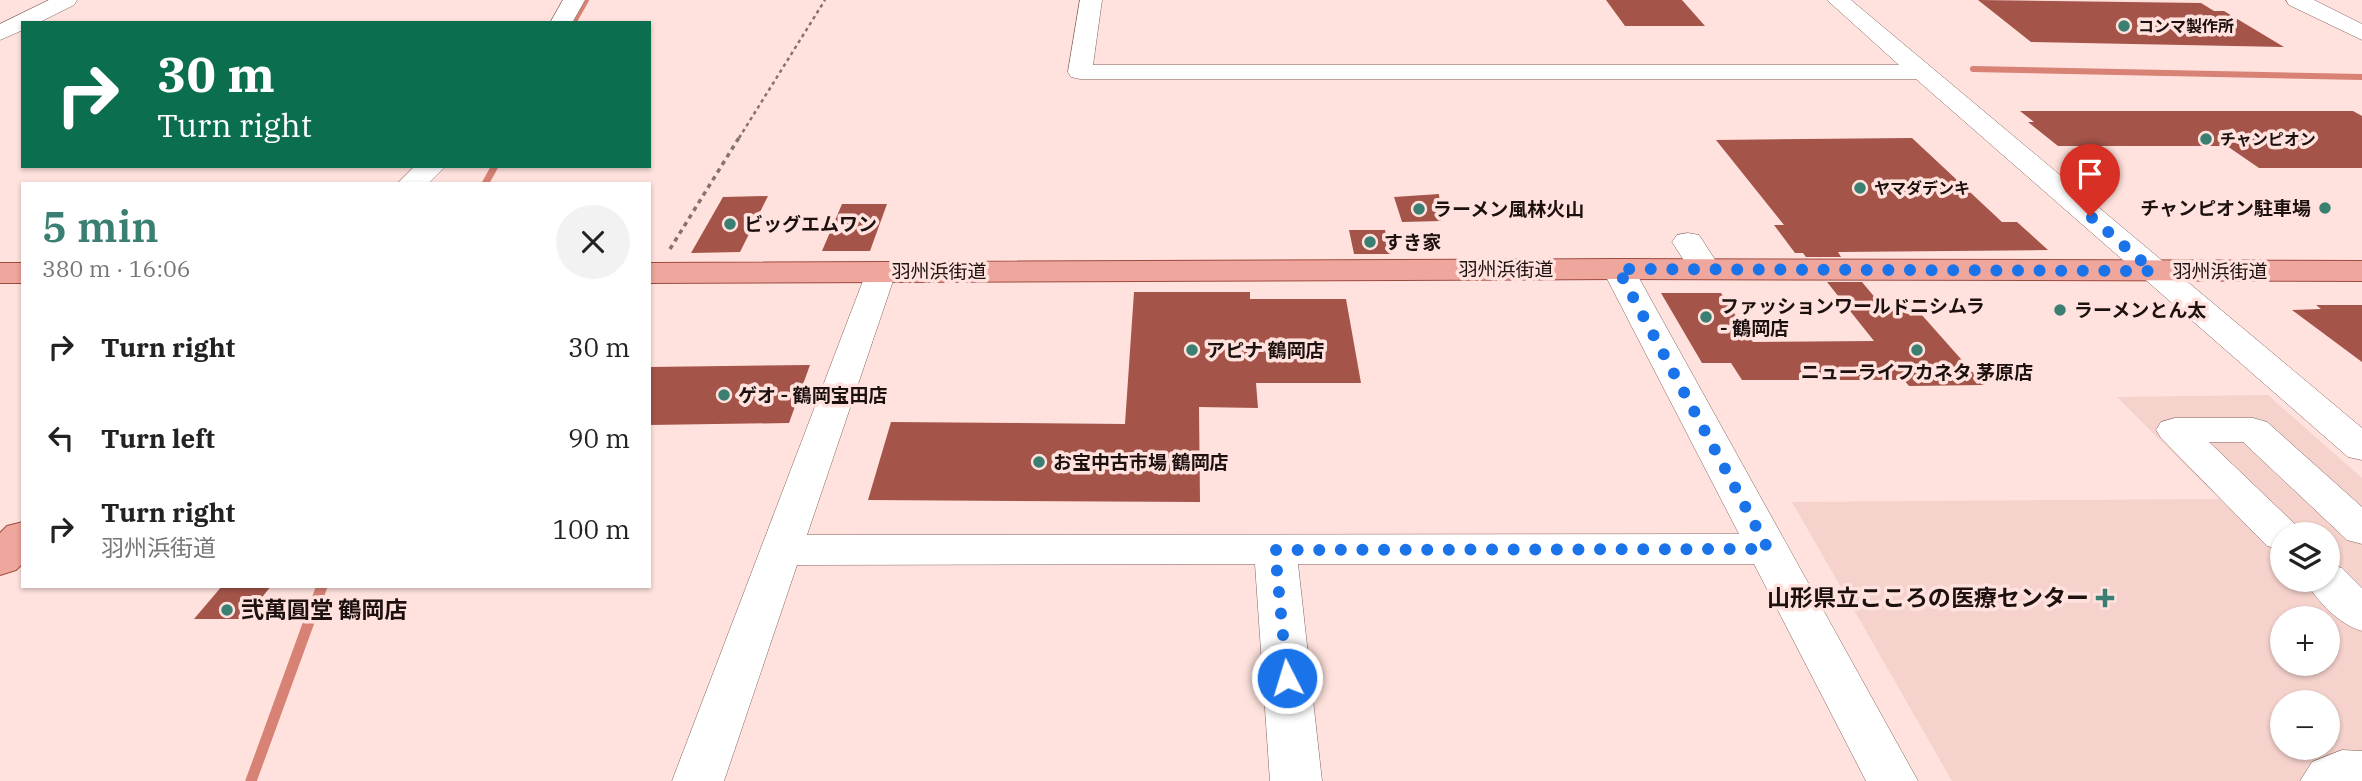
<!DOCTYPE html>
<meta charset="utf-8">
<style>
:root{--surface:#fff;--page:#f2f2f2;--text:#222;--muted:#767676;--accent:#3b7f72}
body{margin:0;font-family:"IBM Plex Serif","Noto Sans JP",serif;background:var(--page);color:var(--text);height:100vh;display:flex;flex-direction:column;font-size:26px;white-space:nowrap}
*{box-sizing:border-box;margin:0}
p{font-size:23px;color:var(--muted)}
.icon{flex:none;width:38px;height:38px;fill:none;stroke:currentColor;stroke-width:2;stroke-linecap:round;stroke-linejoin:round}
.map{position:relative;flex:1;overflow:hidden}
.panel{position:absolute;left:21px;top:182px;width:630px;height:406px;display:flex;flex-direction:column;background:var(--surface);border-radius:0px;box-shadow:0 2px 5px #0004}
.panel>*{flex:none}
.banner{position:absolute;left:21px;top:21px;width:630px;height:147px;border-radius:0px;box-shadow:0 2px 5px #0004;background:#0b6e4f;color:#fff;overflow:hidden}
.buttons{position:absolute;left:2270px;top:522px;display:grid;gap:14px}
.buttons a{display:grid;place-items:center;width:70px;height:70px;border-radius:50%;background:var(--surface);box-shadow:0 2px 5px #0004;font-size:35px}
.pin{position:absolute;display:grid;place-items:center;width:60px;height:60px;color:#fff;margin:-72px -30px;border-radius:50% 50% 50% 0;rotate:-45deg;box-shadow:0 0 7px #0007}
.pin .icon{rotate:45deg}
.me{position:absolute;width:77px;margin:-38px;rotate:355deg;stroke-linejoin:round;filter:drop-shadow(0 0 5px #0008)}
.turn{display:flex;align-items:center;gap:24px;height:147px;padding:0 21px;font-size:32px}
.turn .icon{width:91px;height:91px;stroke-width:2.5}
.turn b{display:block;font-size:49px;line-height:60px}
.round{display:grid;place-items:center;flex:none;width:74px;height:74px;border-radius:37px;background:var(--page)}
.headline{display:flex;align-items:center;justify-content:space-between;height:119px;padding:0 21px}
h1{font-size:42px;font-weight:600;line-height:52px;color:var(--accent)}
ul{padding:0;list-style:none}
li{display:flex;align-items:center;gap:21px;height:91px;padding:0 21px}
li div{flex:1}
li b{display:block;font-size:26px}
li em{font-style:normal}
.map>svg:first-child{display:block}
.built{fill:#f5d2cc;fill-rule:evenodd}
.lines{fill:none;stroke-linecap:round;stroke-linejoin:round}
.stream-far2{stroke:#d78275;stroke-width:6}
.stream-far1{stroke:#d78275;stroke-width:7}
.stream{stroke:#d78275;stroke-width:11}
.building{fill:#a45449}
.minor-casing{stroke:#82635e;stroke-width:1}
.major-casing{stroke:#9e4b40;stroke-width:2}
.path-far1{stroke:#85716e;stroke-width:2.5;stroke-dasharray:3.5 3.5;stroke-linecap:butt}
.path{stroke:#85716e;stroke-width:3.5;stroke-dasharray:4.5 4.5;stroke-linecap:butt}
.minor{fill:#fff;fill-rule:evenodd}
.major{fill:#efa69d;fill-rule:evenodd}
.route{stroke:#1a73e8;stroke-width:12;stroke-dasharray:0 21.6}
.poi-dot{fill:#3b7f72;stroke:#ffe2dd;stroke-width:2.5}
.labels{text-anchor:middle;stroke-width:7;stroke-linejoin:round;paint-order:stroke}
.far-poi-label{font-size:16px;font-weight:bold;fill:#1d110f;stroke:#ffe2dd;text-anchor:start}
.poi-label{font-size:19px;font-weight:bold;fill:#1d110f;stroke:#ffe2dd;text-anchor:start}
.street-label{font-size:19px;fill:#1d110f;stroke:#ffe2dd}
.near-poi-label{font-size:23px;font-weight:bold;fill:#1d110f;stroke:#ffe2dd;text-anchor:end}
</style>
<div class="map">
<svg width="2362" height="781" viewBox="0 0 2362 781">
<rect width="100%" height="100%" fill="#ffe2dd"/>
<path class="built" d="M2268,395l94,83v303h-410l-160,-279 427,-3 -102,-102zM2282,534h46v45h-46zM2282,618h46v45h-46zM2282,702h46v45h-46z"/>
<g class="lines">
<path class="stream-far2" d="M573,23l13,-23
M1973,69l389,8"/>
<path class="stream-far1" d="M485,184l10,-18"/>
<path class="stream" d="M251,781l71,-195"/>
</g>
<path class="building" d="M1606,0h76l23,26h-80z
M1978,0l223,3 13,8h10l60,36 -253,-5z
M2020,111h333l9,5v52h-103l-32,-22h-169l-30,-24h6z
M1912,138l90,84h15l31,28 -210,2 3,5h-35l-3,-4h-8l-21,-28h10l-68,-85z
M1439,194l2,27 -39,1 -8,-25z
M768,196l-28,56 -49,1 32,-56z
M842,204h45l-17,47h-48z
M1349,230h36l6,24h-37z
M1827,282h35l15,18 31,14h13l63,71 -75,1 -5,-6h-162l-11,-17h-29l-41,-70h60l32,49 121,-1z
M1134,292h116v7h96l15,84h-105l2,25 -59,-1 1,95 -332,-2 23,-78 234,2z
M2316,305h46v57l-70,-52 29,-1z
M810,365l-21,58 -140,2v-58z
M222,586h49l-26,33h-51z"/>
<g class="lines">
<g class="minor-casing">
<path id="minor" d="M49,0h28l-3,5 -36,18h-15v7l-23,10v-16z
M563,0h22l-13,23h-22z
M1080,0h22l-9,65h806l-72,-65h24l511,428v32l-14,-3 -432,-378h-836l-9,-2 -3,-5z
M2286,0h28l48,24v16l-73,-35z
M415,166h31l-18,18h-31z
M1688,233l11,2 22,34 -5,7 -11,3 -11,-3 -22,-34 5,-7z
M1618,259l11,3 5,7 284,512h-52l-112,-217h-456l24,217h-52l-15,-217 -458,1 -73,216h-52l197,-516 11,-3 11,3 5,7 -89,263 932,-1 -137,-265 5,-7z
M2175,418h78l14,4 95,85v37l-15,-4 -104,-98h-34l88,84 5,8h-20v16l-15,-4 -106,-108 -5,-8 5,-8z
M2328,564l14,4 20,20v43c-24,-7 -45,-30 -58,-52h24z
M2342,750l20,1v30h-62l12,-19z"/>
</g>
<g class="major-casing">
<path id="major" d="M1618,259l744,2v20l-744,-2 -969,4v-20z
M0,263h23v20h-23z
M23,522v41l-7,7 -16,5v-42l7,-7z"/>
</g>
<path class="path-far1" d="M739,138l86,-138"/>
<path class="path" d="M670,249l70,-113"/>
<use href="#minor" class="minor"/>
<use href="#major" class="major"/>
</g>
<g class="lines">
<path class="route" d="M1287,678l-12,-128 493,-1 -150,-280 535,2 -63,-55"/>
</g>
<g class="poi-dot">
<circle cx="2124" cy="26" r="7"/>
<circle cx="2206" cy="139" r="7"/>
<circle cx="1860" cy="188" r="7"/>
<circle cx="2325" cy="208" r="7"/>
<circle cx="1419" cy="209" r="7"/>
<circle cx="730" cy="224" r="7"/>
<circle cx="1370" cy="242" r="7"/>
<circle cx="2060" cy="310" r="7"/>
<circle cx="1706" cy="317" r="7"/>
<circle cx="1192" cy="350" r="7"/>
<circle cx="1917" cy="350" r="7"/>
<circle cx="724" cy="395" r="7"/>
<circle cx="1039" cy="462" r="7"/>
<path d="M2101.5 587.5h7v7h7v7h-7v7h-7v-7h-7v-7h7z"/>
<circle cx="227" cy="610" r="7"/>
</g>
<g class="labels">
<g class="far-poi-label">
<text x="2138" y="32">コンマ製作所</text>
<text x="2220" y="145">チャンピオン</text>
<text x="1874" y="194">ヤマダデンキ</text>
</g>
<g class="poi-label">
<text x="2311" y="215" text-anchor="end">チャンピオン駐車場</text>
<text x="1433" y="216">ラーメン風林火山</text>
<text x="744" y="231">ビッグエムワン</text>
<text x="1384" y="249">すき家</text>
<text x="1720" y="313">ファッションワールドニシムラ<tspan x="1720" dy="22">- 鶴岡店</tspan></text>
<text x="2074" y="317">ラーメンとん太</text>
<text x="1206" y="357">アピナ 鶴岡店</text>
<text x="1917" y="379" text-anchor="middle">ニューライフカネタ 茅原店</text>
<text x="738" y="402">ゲオ - 鶴岡宝田店</text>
<text x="1053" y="469">お宝中古市場 鶴岡店</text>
</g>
<g class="street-label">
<text x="1506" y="276">羽州浜街道</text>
<text x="939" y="278">羽州浜街道</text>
<text x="2220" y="278">羽州浜街道</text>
</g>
<g class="near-poi-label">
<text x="2089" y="606">山形県立こころの医療センター</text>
<text x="241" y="618" text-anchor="start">弐萬圓堂 鶴岡店</text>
</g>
</g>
</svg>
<div class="buttons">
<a><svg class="icon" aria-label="layers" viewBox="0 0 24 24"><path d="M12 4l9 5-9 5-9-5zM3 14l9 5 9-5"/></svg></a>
<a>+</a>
<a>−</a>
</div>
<div class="pin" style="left:2090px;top:216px;background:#d93025"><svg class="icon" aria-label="arrive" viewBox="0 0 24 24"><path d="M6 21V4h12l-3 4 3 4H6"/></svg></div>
<svg class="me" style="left:1287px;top:678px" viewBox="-20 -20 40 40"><circle r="17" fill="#1a73e8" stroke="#fff" stroke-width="3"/><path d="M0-11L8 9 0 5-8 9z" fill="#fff"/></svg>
<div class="banner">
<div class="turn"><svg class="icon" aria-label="right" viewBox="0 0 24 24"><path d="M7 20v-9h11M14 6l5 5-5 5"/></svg><div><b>30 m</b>Turn right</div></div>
</div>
<section class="panel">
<div class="headline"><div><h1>5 min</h1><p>380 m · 16:06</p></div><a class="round"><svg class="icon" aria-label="close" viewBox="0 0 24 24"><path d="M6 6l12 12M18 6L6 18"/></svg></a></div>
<ul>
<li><svg class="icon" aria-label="right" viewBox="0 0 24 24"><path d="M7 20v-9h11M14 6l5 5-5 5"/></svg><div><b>Turn right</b></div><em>30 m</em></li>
<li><svg class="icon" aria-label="left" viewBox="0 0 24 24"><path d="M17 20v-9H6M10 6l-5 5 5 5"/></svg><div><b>Turn left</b></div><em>90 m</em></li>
<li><svg class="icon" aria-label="right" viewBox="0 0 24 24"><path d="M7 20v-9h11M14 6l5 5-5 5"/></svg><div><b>Turn right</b><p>羽州浜街道</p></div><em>100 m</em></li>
</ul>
</section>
</div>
